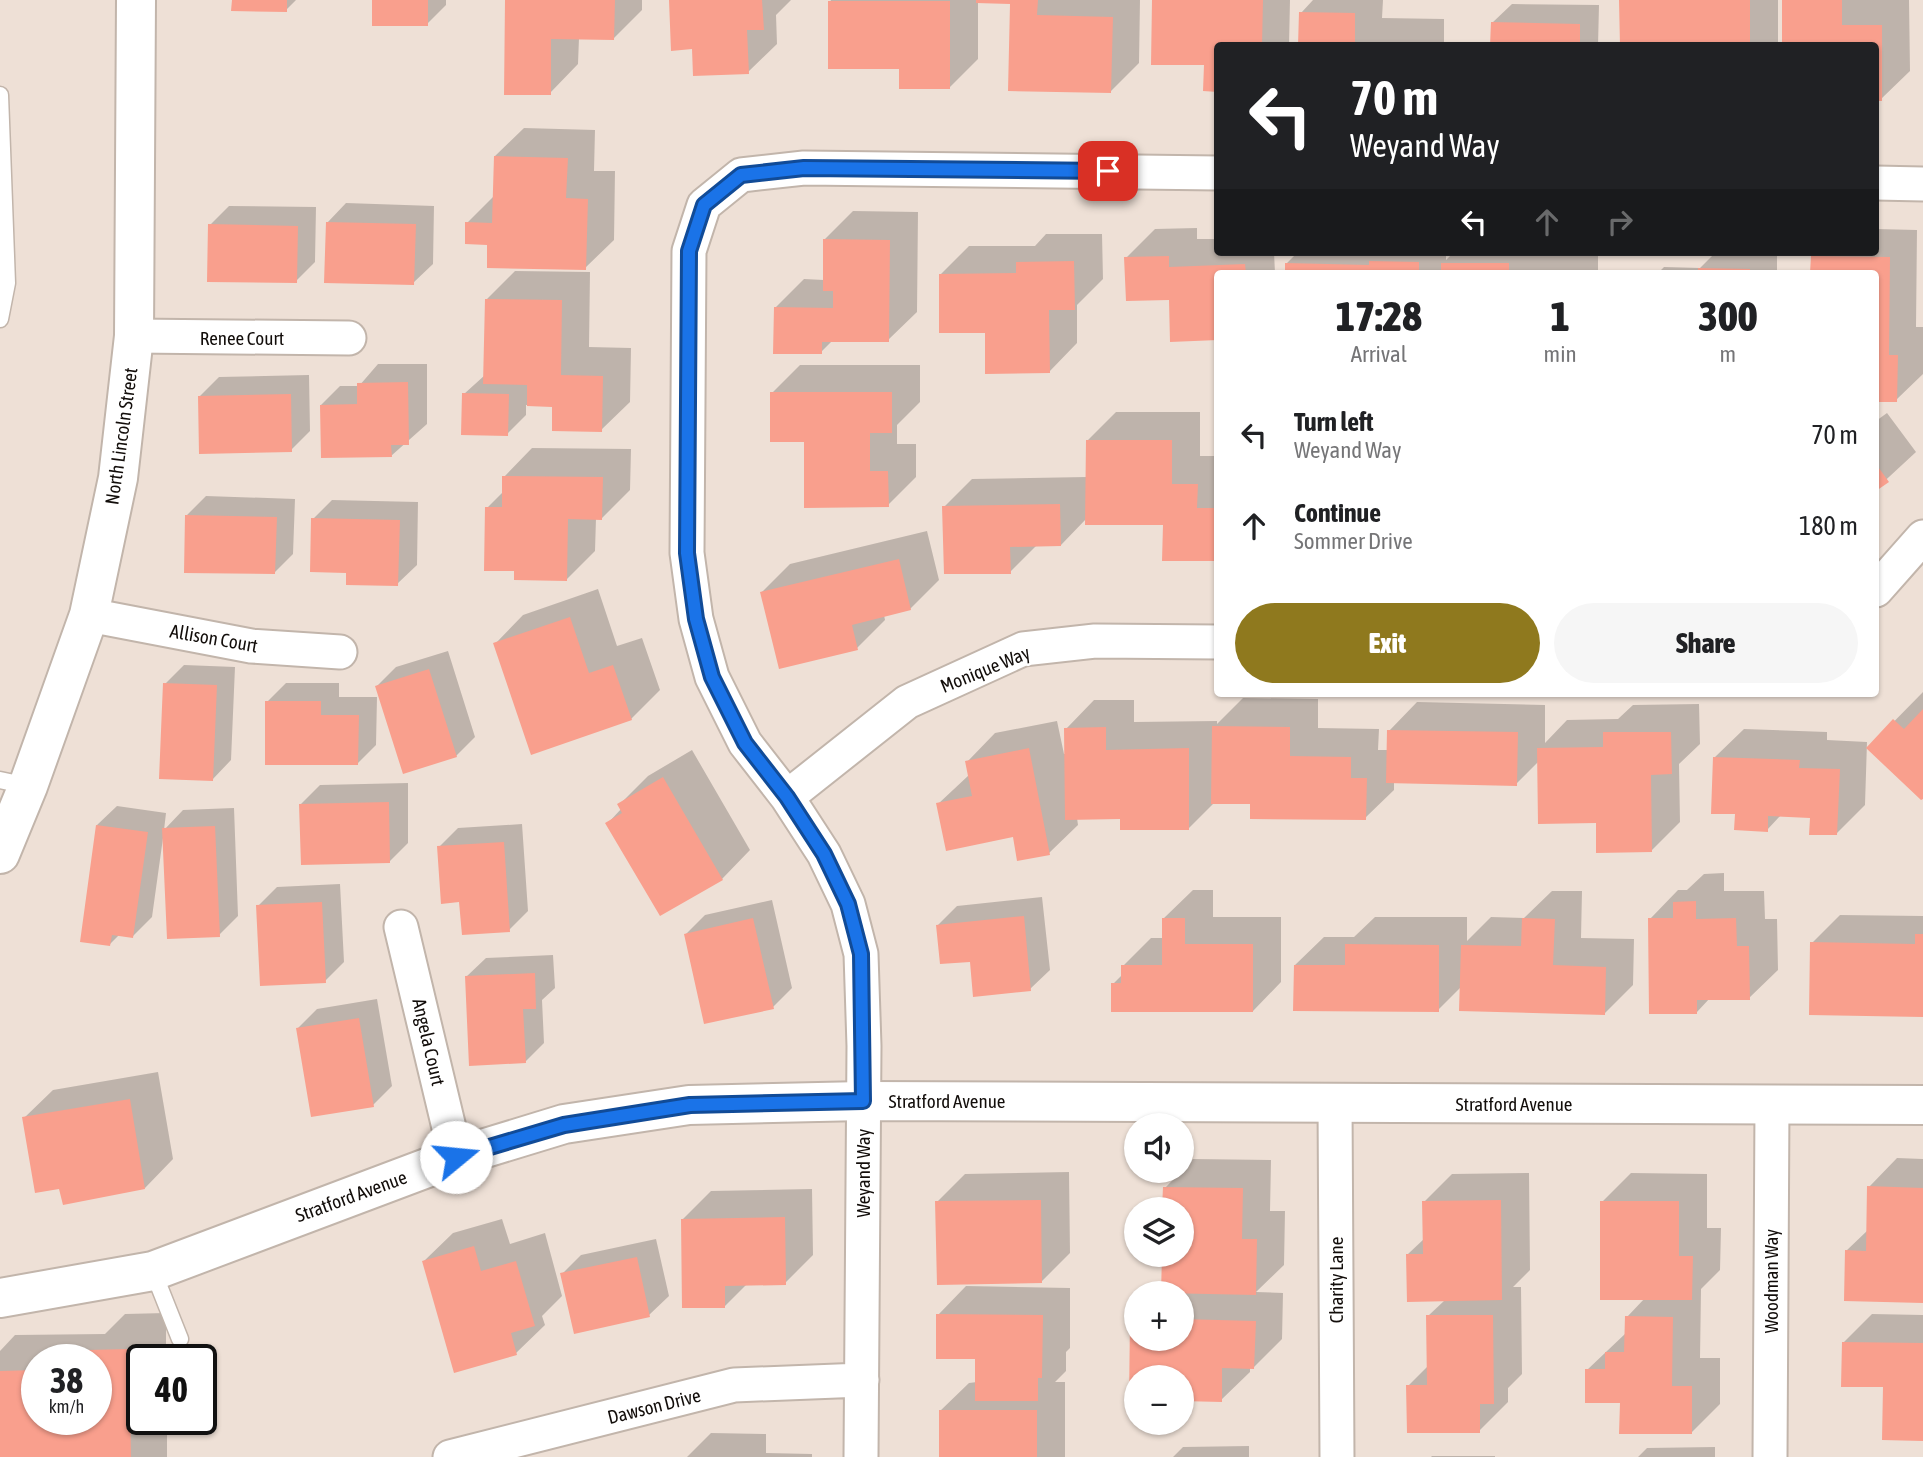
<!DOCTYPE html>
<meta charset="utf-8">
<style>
:root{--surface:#fff;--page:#f6f6f6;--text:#202124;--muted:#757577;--accent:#8f791e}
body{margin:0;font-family:"Asap Condensed",sans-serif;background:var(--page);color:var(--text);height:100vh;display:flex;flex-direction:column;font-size:26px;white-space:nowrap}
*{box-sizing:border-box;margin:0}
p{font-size:23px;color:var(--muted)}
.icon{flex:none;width:38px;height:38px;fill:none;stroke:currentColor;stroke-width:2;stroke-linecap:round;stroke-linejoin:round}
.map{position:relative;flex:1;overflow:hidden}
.drawer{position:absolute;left:1214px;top:270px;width:665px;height:427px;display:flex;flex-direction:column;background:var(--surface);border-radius:7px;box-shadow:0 2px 5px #0004}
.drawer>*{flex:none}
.banner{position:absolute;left:1214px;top:42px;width:665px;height:214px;border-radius:7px;box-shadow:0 2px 5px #0004;background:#202124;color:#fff;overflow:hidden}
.controls{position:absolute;left:1124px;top:1113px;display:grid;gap:14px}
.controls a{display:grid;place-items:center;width:70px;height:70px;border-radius:50%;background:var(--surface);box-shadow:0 2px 5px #0004;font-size:35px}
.speed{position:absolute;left:21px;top:1344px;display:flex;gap:14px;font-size:35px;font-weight:700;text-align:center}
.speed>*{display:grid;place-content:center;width:91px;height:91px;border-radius:50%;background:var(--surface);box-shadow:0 2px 5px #0004;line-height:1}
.speed small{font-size:18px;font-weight:400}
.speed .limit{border:4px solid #111;border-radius:10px;background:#fff;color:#111}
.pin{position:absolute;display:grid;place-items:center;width:60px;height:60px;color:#fff;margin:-30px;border-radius:14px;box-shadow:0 4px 10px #0006}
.me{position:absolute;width:77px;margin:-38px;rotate:73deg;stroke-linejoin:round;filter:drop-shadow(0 0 5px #0008)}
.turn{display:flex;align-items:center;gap:24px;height:147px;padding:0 21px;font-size:32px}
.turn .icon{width:91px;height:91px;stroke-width:2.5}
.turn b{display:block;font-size:49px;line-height:60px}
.lanes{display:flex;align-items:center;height:66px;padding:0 21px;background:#0003;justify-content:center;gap:35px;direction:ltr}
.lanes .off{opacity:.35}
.eta{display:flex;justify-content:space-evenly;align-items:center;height:119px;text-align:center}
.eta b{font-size:42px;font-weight:800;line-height:49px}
.action{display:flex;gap:14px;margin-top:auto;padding:14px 21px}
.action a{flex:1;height:80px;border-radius:42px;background:var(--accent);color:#fff;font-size:28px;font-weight:800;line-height:80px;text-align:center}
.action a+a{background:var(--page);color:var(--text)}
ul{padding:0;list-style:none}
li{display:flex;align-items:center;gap:21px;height:91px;padding:0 21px}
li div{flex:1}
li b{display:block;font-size:26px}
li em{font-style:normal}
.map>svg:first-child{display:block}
.shadow{fill:#0003;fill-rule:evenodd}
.building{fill:#f99f8d}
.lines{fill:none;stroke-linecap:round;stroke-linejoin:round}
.service-casing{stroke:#c2b5ab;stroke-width:19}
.minor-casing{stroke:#c2b5ab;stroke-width:37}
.tertiary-casing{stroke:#c2b5ab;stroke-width:42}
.service{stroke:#fff;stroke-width:16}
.minor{stroke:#fff;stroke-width:33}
.tertiary{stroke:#fff;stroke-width:38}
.route-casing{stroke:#114b97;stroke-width:18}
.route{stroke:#1a73e8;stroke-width:12}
.labels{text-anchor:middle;stroke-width:5;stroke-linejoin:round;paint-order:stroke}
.street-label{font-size:19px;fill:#120d0a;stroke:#fff}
</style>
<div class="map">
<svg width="1923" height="1457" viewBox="0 0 1923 1457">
<rect width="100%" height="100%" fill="#eee0d6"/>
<path class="shadow" d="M233,0h63l-10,10z
M374,0h72v5l-19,19z
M507,0h135v10l-28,28h-35l-1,26 -28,29z
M671,0h120l-15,15 1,29 -29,28 -54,-25z
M831,0h309l-1,63 -28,28 -99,-89 -34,-1v58l-29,29 -48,-21 -71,-65z
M1154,0h136l-1,46h-71v44l-12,-26z
M1313,0h70l-1,18 62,1v27h-144l1,-33z
M1622,0h156v46h-156z
M1784,0h125l1,71 -29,28h-5v-53z
M1512,4l87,1 -1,41h-106v-23z
M524,128l71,2 -1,41h21l-1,69 -29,28 -96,-25 -22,-20 27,-27 1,-40z
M346,203l88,3 -1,58 -20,19 -86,-60z
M229,206l87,1 -1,55 -19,19 -86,-56z
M853,211l65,1 -1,100 -29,28h-55l-12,12 -46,-44 29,-29 20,1v-40z
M1197,228v11h21v13h56l1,21h-57v66l-92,-81 29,-29z
M1876,229l41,1 -1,97h7v47l-27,26h-20v-127h-64v-16l5,-5h59z
M1046,234h56l1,45 -26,26v38l-28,29 -63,-41 -46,-56 29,-29h66z
M1298,252h148v8l8,-8h144v21h-311v-10z
M1716,252h61v21h-119l6,-6 36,1z
M515,271l75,1 -1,75 42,1 -1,54 -29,28 -47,-25h-28v10l-19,19 -43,-40 21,-19 1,-75z
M378,364h49v60l-36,32 -70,-51 19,-19h19z
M800,365h120v37l-23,23v19h19v33l-28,28 -83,-65 -33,-47z
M309,375l1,56 -19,19 -91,-54 19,-19z
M1116,412h84v44h18v103l-53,-35 -78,-6 -26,27h-24l-27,27 -66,-65 28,-28 115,-2 1,-37z
M1887,413l29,39 -40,37v-68z
M532,448l99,1 -1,41 -28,28h-6l-1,33 -28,28 -52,-10 -28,-61 17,-17v-14z
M206,496l89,3 -2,55 -19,19 -87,-58z
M332,500l86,2 -1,63 -20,19 -49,-13 -35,-52z
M927,531l12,49 -29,29 -26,6 1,5 -28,28 -95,-56 28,-28z
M598,589l19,57 25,-8 18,52 -29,29 -136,-75 28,-29z
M448,651l27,86 -19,19 -79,-70 19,-19z
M184,665l51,2 -4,93 -19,20 -47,-96z
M286,683h53v14h38l-1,48 -19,19 -90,-62z
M1923,692v104l-55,-48z
M1243,698l75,1v29l61,1 -1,21h11v-19l28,-29 128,3v38l22,-23 51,-1 15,-14 66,-1 1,40 -21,20 1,58 -28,28 -54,-28 -59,-61 -23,23 -122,-2v8l-29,28 -113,-15 -37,-1 -26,26 -67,-11 -45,1 1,7 -29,28 -35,-18 -76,-31 31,-29 -2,-13 28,-29 62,-12 7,33h2v-25l28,-29h40v22l83,-1v3z
M1744,729l83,3v8l40,2 -2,63 -29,29 -25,-17 -30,-2 -14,15 -30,-17 -22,-56z
M692,750l58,100 -28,29 -114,-56 14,-15 -2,-4 28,-28z
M408,783v60l-19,19 -88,-58 19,-19z
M117,806l49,7 -2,17 19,-20 51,-2 4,108 -19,19 -56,-97 -11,79 -19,19 -13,-2 -10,10 -13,-119z
M522,824l6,87 -19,19 -48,-30 -22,-53 19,-19z
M1724,873v18h40l1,28h12l1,51 -29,28h-39l-13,14 -47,-93 28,-29h9l17,-16z
M340,884l4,78 -19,19 -67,-75 19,-19z
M1193,890h20v27h68v65l-28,29 -140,-27 10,-10v-8l28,-28h13v-20z
M1552,891h30l-1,47 53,1 -1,46 -28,28 -143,-27 -24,24 -143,-45 29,-28h30l21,-20h92v24l24,-24 33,1z
M1042,897l8,73 -20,19 -92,-64 19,-19z
M772,900l20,88 -19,19 -87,-73 19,-19z
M1840,915l83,1v99l-111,-72z
M553,955l2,33 -13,12 2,43 -19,19 -59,-85 20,-19z
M377,999l15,87 -19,19 -75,-77 19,-19z
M158,1072l15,87 -28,29 -121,-70 29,-28z
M1897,1158l26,1v142l-77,-50 22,-21 1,-43z
M1193,1159l78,1 -1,51h15l-1,54 -28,27 27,1 -1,46 -28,28h-4v5l-29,28 -40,-23h-45l-4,-58 4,-3v23h45v-46h-23l5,-2v-36h18v-46h-17l1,-21z
M1069,1172l1,81 -28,28 -105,-79 28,-28z
M1529,1173l1,97 -17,17h8l1,87 -14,14v14l-29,29 -71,-45 21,-21 -1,-49 17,-16 -37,-46 17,-16 -1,-36 28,-28z
M1631,1173l76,1v54h14l-1,42 -19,19 -1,69h20v46l-29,29 -69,-31 -35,-32 39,-37 1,-16 18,-19 -43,-96z
M812,1189l1,66 -28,28 -38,1 -22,22 -42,-87 28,-28z
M502,1219l8,25 35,-11 17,63 -20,20 3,9 -29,28 -92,-92 29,-28z
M656,1239l13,57 -20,19 -87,-41 19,-19z
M966,1286l104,2v60l-4,4v19l-11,11h10v75h-124l-1,-46 29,-28 8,-1v-25l-39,-42z
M166,1313v47h-24v59h25v38h-167v-106l15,-16 90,-1 20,-20zM37,1360h59v59h-59z
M1872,1314l51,1v124l-39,-53 -41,-43z
M711,1433l55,1v19l46,1v3h-125z
M1249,1446v11h-76l10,-10z
M1715,1447v10h-77l9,-9z
M1432,1456h63v1h-64z"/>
<path class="building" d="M232,0h55v12l-56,-1z
M372,0h56v26h-56z
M505,0h110l-1,40 -63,-1v56h-47z
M669,0h93l2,30h-17l2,44 -56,2 -1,-27 -21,2z
M976,0h62l-1,15 76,2 -2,76 -103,-2 2,-87 -34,-1z
M1152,0h111l-1,46h-44v46l-15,-1 1,-26h-53z
M1619,0h131v46h-130z
M1782,0h60v25h40v76h-6v-55h-94z
M828,1h122v88h-51v-20h-71z
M1299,12l56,1v33h-57z
M1491,22l89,2v22h-90z
M494,156l74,2 -2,40 22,1 -2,71 -99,-2v-23l-22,-1v-22l27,1z
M326,222l90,2 -2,61 -90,-2z
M208,224l90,2 -1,57 -90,-1z
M823,239l67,1 -1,102h-67v12h-49l1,-47 59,1v-17h-10z
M1169,256v11l76,-3 1,9h-28v67l-48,2 -1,-42 -43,1 -2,-44z
M1811,256l79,1 -1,98h9l-1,47h-21v-129h-66z
M1074,261l1,49h-26l1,63 -65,1v-41h-46v-59l77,-1v-11z
M1369,261l50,1v11h-134v-10l84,2z
M1441,263h68v10h-68z
M1698,268l52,1v4h-52z
M485,299l77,1 -1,75 42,1 -1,56 -50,-1v-24l-25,-1v-21l-44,-1z
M408,382l1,63h-18l1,12 -71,1 -1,-53 37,-1v-21z
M770,392h122v41h-22v38h18l1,36 -85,1v-66h-34z
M462,393l47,1 -1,42 -47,-1z
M291,394l1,58 -93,2 -1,-58z
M1086,440h86v44h26l-1,24h21v53h-56l1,-36h-78z
M1876,464l13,18 -13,9z
M502,476l101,1 -1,43 -34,-1 -1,62 -53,-1v-9h-30l1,-64h17z
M1060,504l1,42 -51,1 1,27h-67l-2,-68z
M185,515l92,2 -2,57 -91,-1z
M311,518l89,2 -2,66 -52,-1v-12l-36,-1z
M899,559l12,51 -59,15 6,25 -79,19 -19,-77z
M570,617l19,56 24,-8 19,55 -101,35 -38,-112z
M429,669l28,88 -54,17 -28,-88z
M163,683l54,2 -4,96 -54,-2z
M265,701h56v14h38l-1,50h-93z
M1923,709v90l-2,1 -55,-52 27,-29 11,10z
M1212,726l78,1v29l61,1v21h16l-1,42 -116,-1v-15h-39z
M1106,727v23l83,-2v82h-69v-11l-55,1 -1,-92z
M1387,730l131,2 -1,54 -131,-3z
M1603,732h68l1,42 -21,1 1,77 -56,1v-30l-58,1 -1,-76 66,-1z
M1029,748l21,107 -33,6 -4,-24 -67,14 -10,-48 36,-7 -7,-35z
M1713,757l87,3 -1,8 41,1 -3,66h-28l1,-17 -42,-2v16l-34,-2 1,-16h-24z
M663,777l60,103 -63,36 -55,-93 17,-10 -5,-9z
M389,802l1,61 -89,2 -2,-61z
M96,825l52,7 -15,106 -21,-3 -2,11 -30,-4z
M215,826l5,111 -53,2 -5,-111z
M504,842l6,90 -48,3 -3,-33 -18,2 -4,-58z
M1696,901v18l40,-1 1,28h12l1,54h-53v14h-48l-1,-96h25v-16z
M322,902l4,81 -66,3 -4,-81z
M1024,916l7,75 -58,6 -3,-35 -30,2 -4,-39z
M753,918l21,91 -70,15 -20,-90z
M1162,918h23v26h68v68h-142v-29h10v-18h41z
M1522,918l33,1 -2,46 53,2 -1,48 -146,-4 2,-66 60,1z
M1915,934h8v83l-114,-2 1,-73 105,2z
M1345,944l94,1v67l-146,-1 1,-46h51z
M535,973l1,36h-13l3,54 -57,3 -4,-90z
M359,1018l15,89 -63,10 -15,-89z
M130,1099l15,90 -82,16 -4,-16 -24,4 -13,-76z
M1867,1186l56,2v115l-79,-2 1,-51 21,1z
M1163,1187l80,1 -1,51h15l-1,56 -95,-2 1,-38h19v-46h-19z
M1041,1200l1,83 -105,2 -2,-84z
M1501,1200l1,100 -95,2 -1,-48h17l-1,-53z
M1600,1201h79v55h14l-1,44h-92z
M785,1217l1,68 -61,1v22h-43l-1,-89z
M474,1246l7,25 35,-10 19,65 -24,7 6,22 -63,18 -32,-112z
M637,1257l13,60 -76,17 -14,-61z
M936,1314l107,1 -1,63h-4v23h-63v-42h-39z
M1426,1315h67l1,89h-14v29h-73l-1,-48h21z
M1625,1316l48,1 -1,69h20v48h-73l1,-31h-35v-34h20v-17h19z
M1130,1319h6v20h45v-20l75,2 -2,48 -32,-1v34l-41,-1v-24h-45v23h-7z
M1842,1342l81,1v98l-41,-1 1,-53h-42z
M129,1349l2,108h-131v-86l37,-1v49h59v-59h-10v-10z
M939,1410h98v47h-98z"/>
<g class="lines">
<g class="service-casing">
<path id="service" d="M0,95l7,188 -7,36
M0,780l28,6
M153,1271l27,68"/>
</g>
<g class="minor-casing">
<path id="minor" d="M1876,183l47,1
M134,336l215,2
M1876,590l47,-53
M89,615l162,31 89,6
M787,797l120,-95 116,-53 72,-8 123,1
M401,927l55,230
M1335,1103l2,354
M450,1457l284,-72 128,-5
M861,1457l3,-411 -3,-92 -13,-50 -24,-50 -37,-57 -42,-54 -33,-66 -16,-58 -9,-66 2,-302 15,-46 37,-30 63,-7 414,5
M1770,1457l2,-352"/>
</g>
<g class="tertiary-casing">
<path id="tertiary" d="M0,854l28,-68 61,-171 29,-137 16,-142 2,-336
M0,1298l153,-27 303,-114 108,-33 125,-19 174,-4 1060,4"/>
</g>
<use href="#service" class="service"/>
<use href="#minor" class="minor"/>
<use href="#tertiary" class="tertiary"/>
</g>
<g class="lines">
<g class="route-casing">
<path id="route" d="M456,1157l108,-32 126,-20 173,-4 -2,-147 -13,-50 -24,-50 -37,-57 -42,-54 -33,-66 -16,-58 -9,-66 2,-302 15,-46 37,-30 63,-7 304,3"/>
</g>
<use href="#route" class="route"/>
</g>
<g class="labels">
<g class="street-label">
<text x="242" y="345">Renee Court</text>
<text transform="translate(121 436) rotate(-82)" y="7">North Lincoln Street</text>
<text transform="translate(214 638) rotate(10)" y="7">Allison Court</text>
<text transform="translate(985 669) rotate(-22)" y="7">Monique Way</text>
<text transform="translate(429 1042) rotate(77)" y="7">Angela Court</text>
<text x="947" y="1108">Stratford Avenue</text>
<text x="1514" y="1111">Stratford Avenue</text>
<text transform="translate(863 1173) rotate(-90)" y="7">Weyand Way</text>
<text transform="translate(351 1196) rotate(-20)" y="7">Stratford Avenue</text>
<text transform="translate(1336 1280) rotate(-90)" y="7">Charity Lane</text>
<text transform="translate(1771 1281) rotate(-90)" y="7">Woodman Way</text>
<text transform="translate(654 1406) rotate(-14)" y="7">Dawson Drive</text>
</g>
</g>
</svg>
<div class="controls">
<a><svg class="icon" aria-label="sound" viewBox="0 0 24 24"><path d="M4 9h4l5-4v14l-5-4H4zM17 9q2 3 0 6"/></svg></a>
<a><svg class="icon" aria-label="layers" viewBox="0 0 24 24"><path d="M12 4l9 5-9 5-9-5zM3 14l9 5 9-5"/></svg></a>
<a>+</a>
<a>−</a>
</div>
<div class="speed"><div>38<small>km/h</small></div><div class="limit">40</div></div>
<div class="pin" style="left:1108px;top:171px;background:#d93025"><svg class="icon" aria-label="arrive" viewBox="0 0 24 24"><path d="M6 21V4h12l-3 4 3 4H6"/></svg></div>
<svg class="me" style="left:456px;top:1157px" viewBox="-20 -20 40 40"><circle r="19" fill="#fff"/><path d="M0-13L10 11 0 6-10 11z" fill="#1a73e8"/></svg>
<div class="banner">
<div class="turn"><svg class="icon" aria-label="left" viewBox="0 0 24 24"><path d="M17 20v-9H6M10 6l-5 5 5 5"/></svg><div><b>70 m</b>Weyand Way</div></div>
<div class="lanes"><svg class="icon" aria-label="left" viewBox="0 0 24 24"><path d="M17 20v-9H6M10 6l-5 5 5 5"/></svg><svg class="icon off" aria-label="ahead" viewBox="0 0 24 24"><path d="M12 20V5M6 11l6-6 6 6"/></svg><svg class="icon off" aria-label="right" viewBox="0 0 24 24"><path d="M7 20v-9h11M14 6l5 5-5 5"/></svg></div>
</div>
<section class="drawer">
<div class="eta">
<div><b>17:28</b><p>Arrival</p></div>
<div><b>1</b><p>min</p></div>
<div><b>300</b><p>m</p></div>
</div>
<ul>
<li><svg class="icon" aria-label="left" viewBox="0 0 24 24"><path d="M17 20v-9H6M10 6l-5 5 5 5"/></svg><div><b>Turn left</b><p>Weyand Way</p></div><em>70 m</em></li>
<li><svg class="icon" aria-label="ahead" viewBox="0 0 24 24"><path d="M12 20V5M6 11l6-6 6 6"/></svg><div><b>Continue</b><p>Sommer Drive</p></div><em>180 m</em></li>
</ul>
<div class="action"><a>Exit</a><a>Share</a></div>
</section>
</div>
